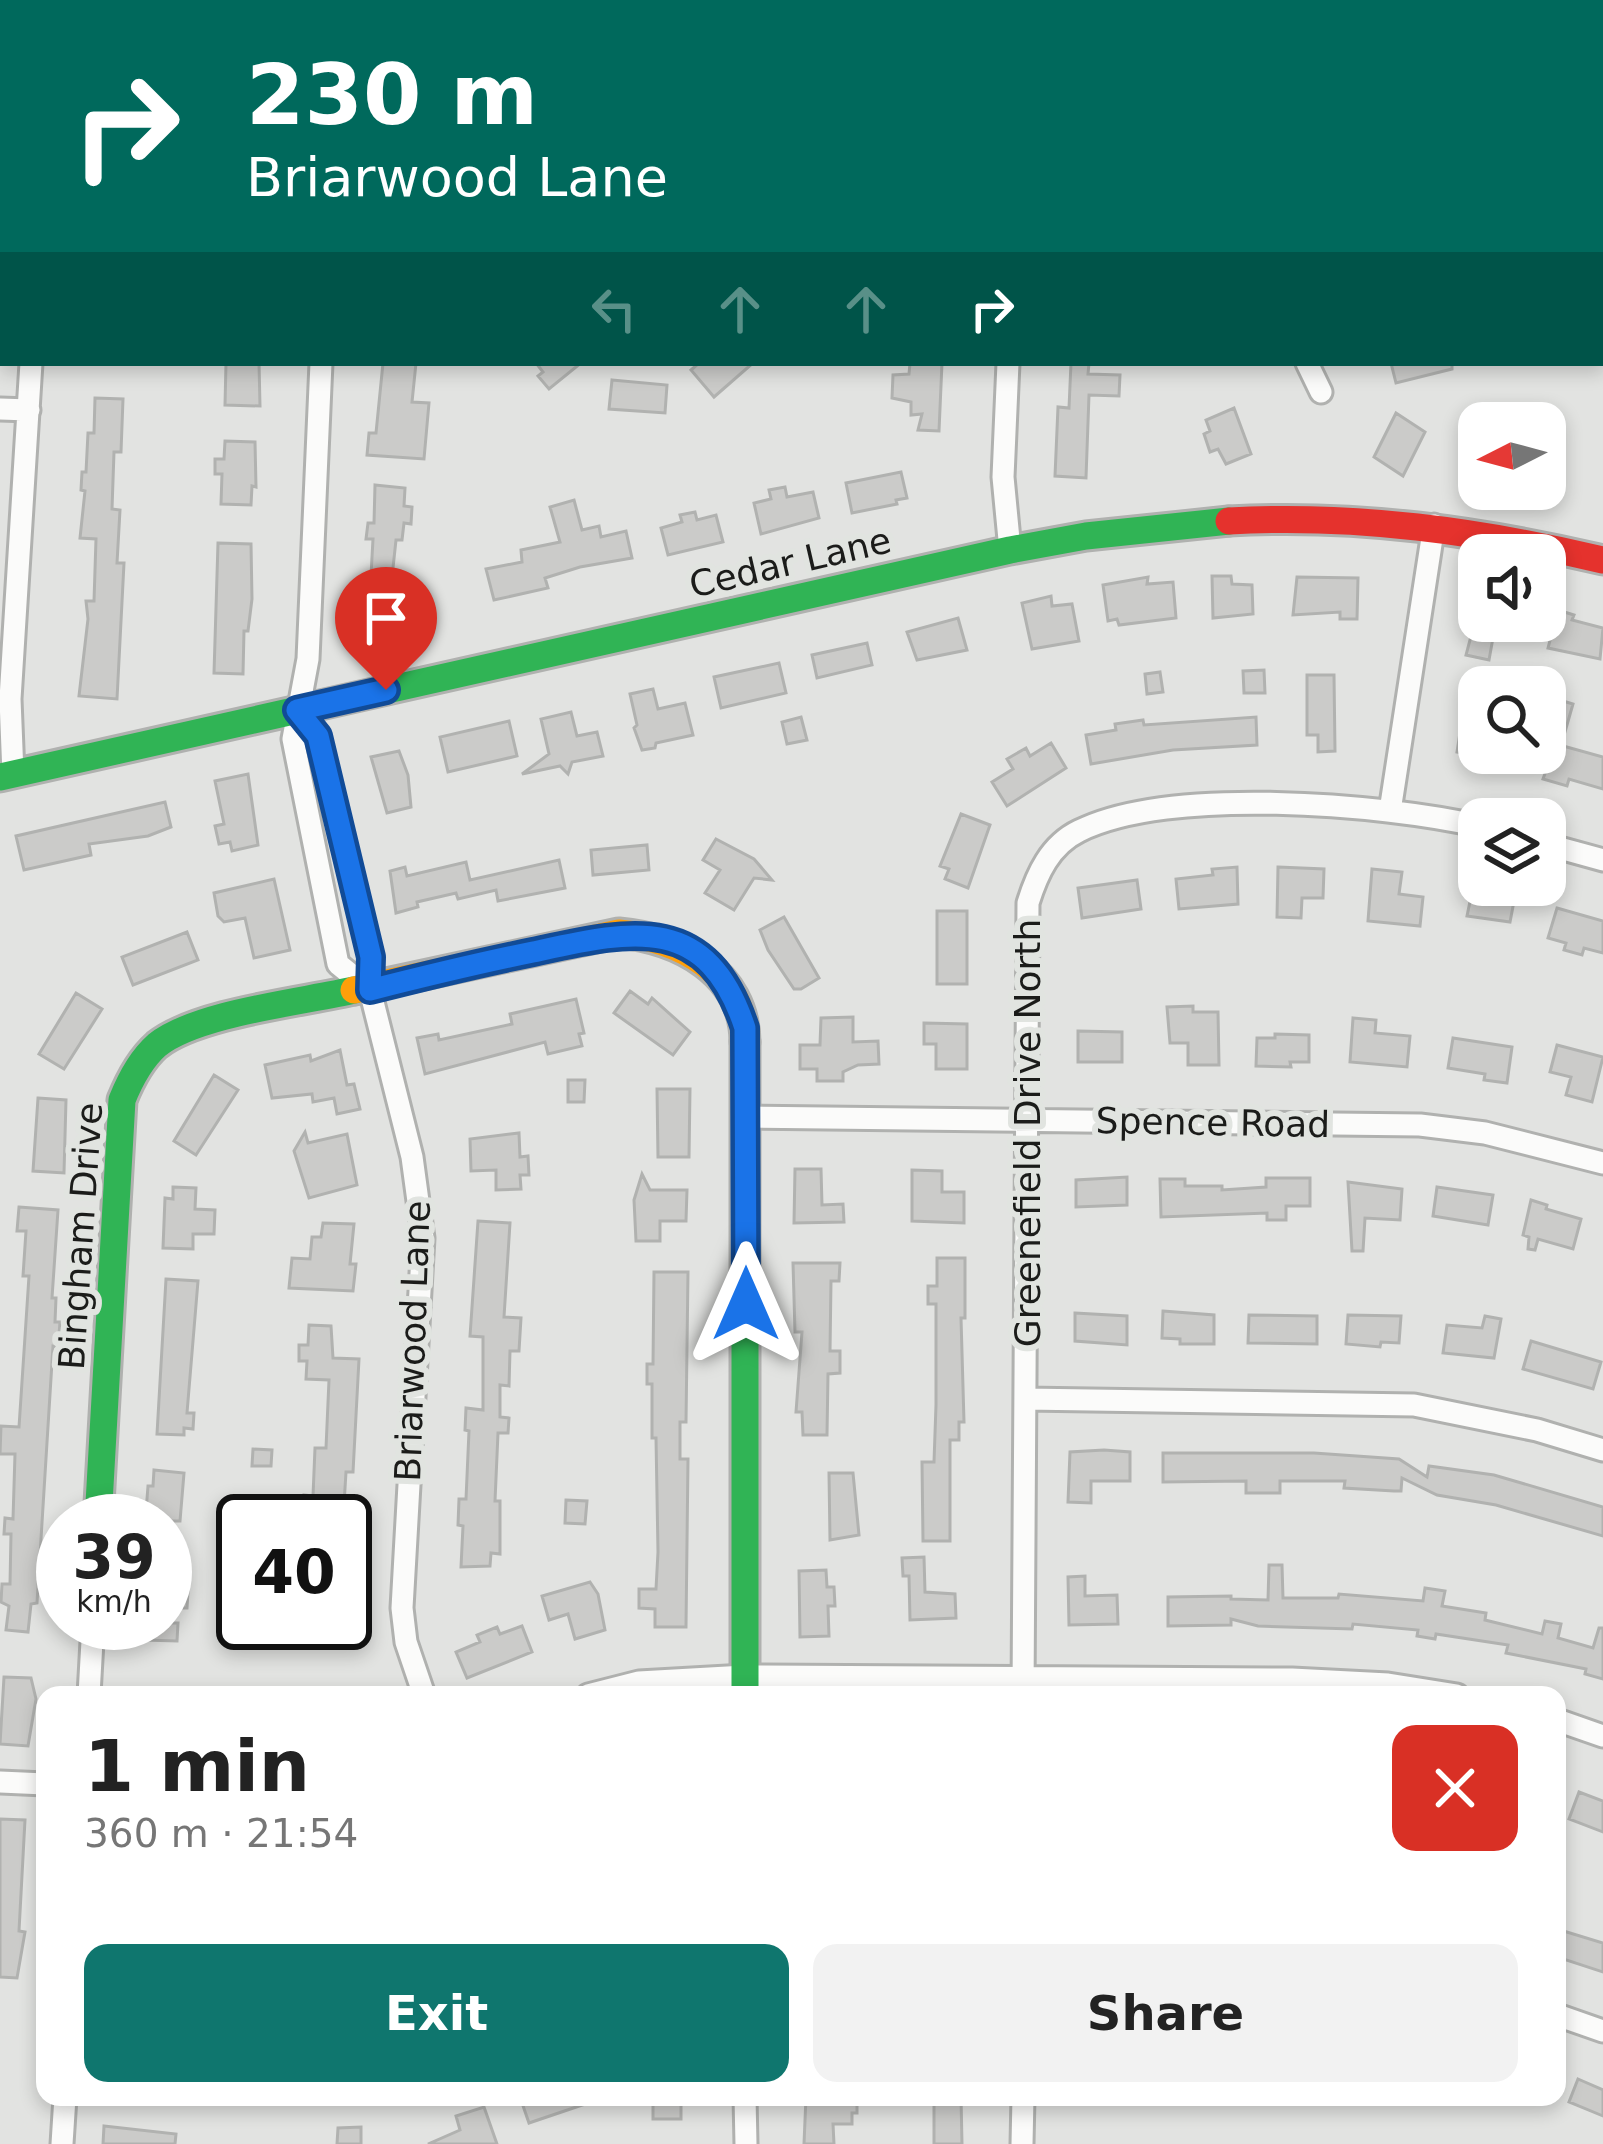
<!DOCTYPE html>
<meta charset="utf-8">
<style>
:root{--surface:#fff;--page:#f2f2f2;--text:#222;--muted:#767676;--accent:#0f766e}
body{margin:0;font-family:"DejaVu Sans",sans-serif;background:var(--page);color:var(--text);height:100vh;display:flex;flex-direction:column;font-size:45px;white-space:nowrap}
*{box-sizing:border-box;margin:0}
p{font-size:39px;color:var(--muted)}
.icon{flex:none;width:66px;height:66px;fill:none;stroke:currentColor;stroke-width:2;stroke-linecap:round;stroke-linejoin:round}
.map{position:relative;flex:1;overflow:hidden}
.side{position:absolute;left:36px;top:1686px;width:1530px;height:420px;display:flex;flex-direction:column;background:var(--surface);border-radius:24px;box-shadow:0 6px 18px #0003}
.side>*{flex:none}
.hud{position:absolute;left:0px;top:0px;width:1605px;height:366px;box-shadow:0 6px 18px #0003;background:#00695c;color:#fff;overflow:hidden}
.needle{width:78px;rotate:264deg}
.controls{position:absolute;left:1458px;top:402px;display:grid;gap:24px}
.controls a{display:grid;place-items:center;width:108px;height:108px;border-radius:24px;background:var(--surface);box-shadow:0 6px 18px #0003;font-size:60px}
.speed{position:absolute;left:36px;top:1494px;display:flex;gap:24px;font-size:60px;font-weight:700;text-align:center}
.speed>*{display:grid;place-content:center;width:156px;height:156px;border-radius:50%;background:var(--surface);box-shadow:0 6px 18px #0003;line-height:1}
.speed small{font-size:30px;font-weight:400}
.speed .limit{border:6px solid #111;border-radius:18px;background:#fff;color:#111}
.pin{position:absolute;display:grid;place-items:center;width:102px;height:102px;color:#fff;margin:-123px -51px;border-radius:50% 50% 50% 0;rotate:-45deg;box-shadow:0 0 12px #0007}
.pin .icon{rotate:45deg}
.me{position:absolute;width:132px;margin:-66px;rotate:0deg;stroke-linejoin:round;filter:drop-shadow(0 0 9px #0008)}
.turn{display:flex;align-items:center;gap:42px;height:252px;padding:0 48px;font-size:54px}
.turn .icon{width:156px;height:156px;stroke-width:2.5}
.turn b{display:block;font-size:84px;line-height:102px}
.lanes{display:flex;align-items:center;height:114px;padding:0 48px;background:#0003;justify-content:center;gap:60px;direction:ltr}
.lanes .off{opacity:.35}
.round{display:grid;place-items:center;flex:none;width:126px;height:126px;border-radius:24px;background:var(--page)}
.summary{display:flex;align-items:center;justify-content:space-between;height:204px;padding:0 48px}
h1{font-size:72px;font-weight:700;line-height:90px}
.button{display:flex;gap:24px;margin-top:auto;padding:24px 48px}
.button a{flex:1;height:138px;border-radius:24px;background:var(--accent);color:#fff;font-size:48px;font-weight:700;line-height:138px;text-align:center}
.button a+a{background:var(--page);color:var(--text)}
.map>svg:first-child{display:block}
.building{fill:#cbcbc9;stroke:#b1b2b0;stroke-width:3}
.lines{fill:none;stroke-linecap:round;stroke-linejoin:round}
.street-casing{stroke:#b0b1af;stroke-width:27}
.fast-casing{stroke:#b0b1af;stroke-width:33}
.slow-casing{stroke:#b0b1af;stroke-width:33}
.jam-casing{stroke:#b0b1af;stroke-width:33}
.street{stroke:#fbfbfa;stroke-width:21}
.fast{stroke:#30b455;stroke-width:27}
.slow{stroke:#ff9f0a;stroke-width:27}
.jam{stroke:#e5322d;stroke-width:27}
.route-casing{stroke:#114b97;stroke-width:30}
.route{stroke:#1a73e8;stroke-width:21}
.labels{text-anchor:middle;stroke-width:12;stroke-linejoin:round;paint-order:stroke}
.street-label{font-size:36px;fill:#1b1c1a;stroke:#e1e4e0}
</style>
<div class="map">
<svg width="1603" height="2144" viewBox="0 0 1603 2144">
<rect width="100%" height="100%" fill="#e2e3e1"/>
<path class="building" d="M226,363h33l1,43 -35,-1z
M383,363h33l-4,39 17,1 -5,56 -57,-4 2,-22h7z
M536,363h45l-32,26 -11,-13 5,-4z
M699,363h54l-39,34 -23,-27z
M910,363h32l-3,68 -21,-1 4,-16 -11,1v-13l-19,-4 1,-23 16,-1z
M1071,363h18l-1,11 32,1 -1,21 -30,-1 -3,83 -31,-2 3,-69 11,1z
M1391,363h61v6l-56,14z
M612,380l55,5 -2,28 -56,-4z
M95,398l28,1 -2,53h-7l-2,57 8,1 -3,53h7l-7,136 -38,-3 9,-77 -2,-18h8l2,-62 -16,-1 5,-47 -4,-1 1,-18h4l2,-39h6z
M1234,408l17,46 -25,10 -8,-15 -8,3 -6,-18 6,-3 -4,-11z
M1396,413l29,19 -22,44 -29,-19z
M225,441l30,1 1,45 -4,-1 -1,19 -30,-1 1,-30h-7v-15h9z
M901,472l6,26 -11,2 1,4 -45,9 -6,-30z
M375,485l30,3 -1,18 8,1 -1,17 -7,-1 -2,17h-6l-4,37 10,1 -2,23h6l-1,17 -6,-1 -4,21 -32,-2 1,-24h5l4,-73h-7l2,-16h6z
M785,487l2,10 26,-5 6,26 -58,16 -7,-31 17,-4 -2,-9z
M574,500l8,30 17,-4 2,11 25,-6 6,27 -52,9 -35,11 3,10 -54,12 -8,-31 36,-7 -1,-12 39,-8 -10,-35z
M695,512l2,8 19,-5 7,27 -55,13 -7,-27 21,-6 -2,-7z
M218,543l33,1 1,55 -4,32h-4l-1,43 -29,-1z
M1212,576h19l1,8 20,1 1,29 -40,4z
M1148,577l-1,7 26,-2 3,36 -57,7 -2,-6 -9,2 -5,-36z
M1297,577l61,1 -1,41h-17v-7l-47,3z
M1051,596l1,10 20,-2 7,37 -47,8 -10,-46z
M1558,610l16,5 -2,5 31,8 -3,31 -52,-11z
M958,618l9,32 -50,10 -10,-28z
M1475,621h21l-7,39 -23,-5z
M867,643l5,22 -55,13 -5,-23z
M779,663l7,30 -65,15 -7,-31z
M1264,670l1,23h-21l-1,-22z
M1160,672l3,20 -16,2 -2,-20z
M1307,675h27l1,76 -17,1v-17h-11z
M653,689l5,20 27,-6 8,32 -37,8 -1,5 -13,2 -8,-22 3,-3 -7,-31z
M1550,697l23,7 -8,28 -20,-6z
M571,712l6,24 20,-4 6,24 -31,6 -4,12 -8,-8 -38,8 27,-20 -8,-35z
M801,717l6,23 -20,4 -5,-22z
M1256,717l1,28 -84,5 -82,14 -5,-29 30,-5 -1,-6 28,-4 1,5z
M509,721l8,35 -69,16 -8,-35z
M1461,726l18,3v27l-22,-4z
M1051,743l15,25 -59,38 -15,-24 21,-13 -6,-10 19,-11 4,8z
M1556,744l47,13v32l-34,-10 -2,7 -24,-7z
M399,751l9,24 3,32 -24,6 -16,-56z
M248,774l10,71 -26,6 -2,-9 -11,2 -4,-18 9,-2 -9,-43z
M165,802l6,25 -23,9 -59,8 2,11 -67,15 -8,-34z
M961,814l29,11 -22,63 -23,-9 4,-10 -9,-3z
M716,839l38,20 18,21 -18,-2 -20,32 -29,-17 15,-23 -17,-10z
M647,845l2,25 -56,5 -2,-25z
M559,860l6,28 -67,13 -2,-11 -38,9 -2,-6 -39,9 1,5 -22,6 -6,-42 15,-4 2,9 59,-14 4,18z
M1237,867l1,37 -59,5 -3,-30 37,-4 -1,-6z
M1278,867l46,2 -1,29h-21l-1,20 -24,-1z
M1372,869l30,3 -3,22 24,3 -3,29 -52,-5z
M274,879l16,71 -36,8 -9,-40 -21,4 -6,-6 -4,-23z
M1137,880l4,29 -59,9 -4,-30z
M1473,887l42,9 -5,26 -43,-6z
M1557,908l46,13v32l-19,-5 -2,7 -18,-5 2,-7 -18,-5z
M937,911h30v73h-30z
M784,917l35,61 -18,11h-7l-26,-39 -8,-20z
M187,932l11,28 -65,25 -11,-28z
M630,991l18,13 4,-6 38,34 -17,23 -59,-42z
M76,993l26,16 -38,60 -25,-15z
M576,999l8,34 -5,1 3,12 -34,8 -3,-12 -120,32 -8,-36 21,-4 1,6 73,-16 -2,-10z
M1193,1006v6h25l1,53h-31v-22h-18l-3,-36z
M853,1017v25l25,-1 1,23 -21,1 -15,7v9h-26v-12h-17v-24h20l1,-27z
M1353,1018l23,2 -1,13 35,3 -3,31 -57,-5z
M924,1023l43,1v45h-31v-25h-12z
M1078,1031l44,1v30h-44z
M1275,1034l34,1v27h-19l1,5 -35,-1 1,-28h18z
M1453,1038l59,9 -5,36 -23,-3 1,-6 -37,-6z
M1557,1045l46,12 -11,45 -26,-7 5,-18 -21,-5z
M340,1050l7,35 7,-1 6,25 -23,5 -3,-16 -21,4 -1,-8 -40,4 -7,-33 45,-10 1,6z
M214,1075l24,15 -42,65 -22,-14z
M568,1080h17l-1,22h-16z
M657,1089h33l-1,68h-31z
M38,1098l28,2 -2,73 -31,-2z
M305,1132l3,11 39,-9 10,51 -48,13 -15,-47z
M519,1133l1,24 8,-1 1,19h-9l1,14 -25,1v-20l-25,1 -1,-32z
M795,1169h26l1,36 21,-1 1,18 -50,1z
M912,1170l30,1v21h22v31l-52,-2z
M642,1174l8,16h37l-1,31h-26v20h-24l-2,-41z
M1127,1177v28l-51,2v-27z
M1266,1178h44v28h-24v14h-19v-7l-106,4 -1,-38h25v7h37v4l44,-3z
M1348,1182l54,7 -2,31 -35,-2 -2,33h-11z
M173,1187l23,1 -1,21 20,1 -1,24h-21v15l-30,-1 2,-50 8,1z
M1437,1187l56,8 -5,30 -55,-9z
M1531,1200l16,5 -1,4 35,10 -8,30 -35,-10 -3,11 -7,-1 1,-12 -6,-2z
M19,1207l39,3 -6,88h4l-1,24h5l-2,25 -5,-1 -16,257 -6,1 -3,28 -22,-2 3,-24 -8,-4 1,-18h8l1,-50h-7l1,-16 8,1 2,-65h-15l1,-28 18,1 10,-151h-6l3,-45h-9z
M478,1221l32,2 -6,94 17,1 -2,33h-9l-1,35 -9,-1v32l9,1 -1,15h-10l-3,68h5v53l-9,-1 -1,13 -29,1 2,-41 -5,-1 1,-26h7l3,-68 -4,-1 1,-22 17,2v-73l-13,-1z
M323,1223l31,1 -4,40h6l-3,27 -64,-3 3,-30 18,1 2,-22h9z
M937,1258h28v60h-4l3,104h-5v18h-9v101h-27l-1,-79h12l2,-57v-101h-8v-18h9z
M793,1263h47l-1,18h-8l-1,70h10v22l-12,1 -1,61h-24l-1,-23h-6l6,-80h-7z
M654,1272h34l-2,150h-6v37h8l-2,168h-31v-18l-16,-1v-19h17l2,-37 -2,-114h-4v-54h-5v-20h6z
M166,1279l32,2 -11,132h7l-1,16 -9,-1v7l-27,-1z
M1163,1311l51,4v29h-34v-5l-18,-1z
M1075,1313l52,3v29l-52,-4z
M1249,1315l68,1v28l-69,-1z
M1348,1315l53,1 -2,27 -18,-1 -1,5 -34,-3z
M1485,1316l16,3 -7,39 -51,-5 4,-28 35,3z
M309,1325l22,1 2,32 26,1 -6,113h-7l-3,49h-40l1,-26 9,1 2,-48h11l3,-68 -23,-1 1,-18h-8v-16h9z
M1531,1341l70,21 -8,27 -70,-20z
M253,1449l19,1 -1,16h-19z
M1104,1450l26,2v29h-39v22l-23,-1 2,-50z
M1163,1453h151l85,6 28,18 2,-11 65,9 109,32v29l-107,-31 -59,-10 -35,-17 -1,13h-7l-50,-3 1,-7h-65v12h-34v-12l-83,1z
M154,1470l30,3 -4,48h-28l1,-8 -7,-1 2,-26h5z
M829,1473h24l6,62 -29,5z
M566,1500l21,1 -2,23 -20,-1z
M924,1557l1,35 30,2 1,24 -46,2 -1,-44h-6l-1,-18z
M1269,1565h13l1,33h55l1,-4 84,7 2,-13 20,3 -3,15 44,7 -1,7 57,14 3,-13 16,3 -3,14 35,10 6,-20h4v51l-18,-5 1,-5 -80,-16 2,-8 -72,-11 -1,5 -18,-3 1,-6 -65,-6 -1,5 -94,-3 -27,-7v6l-63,1v-29l63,-1v3l37,1z
M826,1570l1,17h7l1,19h-7l1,30 -29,1 -1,-66z
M1085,1576v20l32,-1 1,29 -49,1 -1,-48z
M590,1582l8,12 7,36 -30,9 -7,-25 -19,6 -7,-24z
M165,1591l23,1 -1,16h-22z
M145,1623h33l-1,18 -33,-1z
M522,1626l10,26 -65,26 -11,-26 24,-10 -3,-7 20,-8 3,7z
M4,1677l27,1 5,21 -8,47 -28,-2z
M1579,1792l24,9v31l-34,-13z
M0,1819l25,1 -6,111 6,1 -8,46 -17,-1z
M1557,1929l46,14v29l-46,-15z
M1578,2079l25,11v26l-34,-14z
M520,2097h76l1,3 -68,23z
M653,2097h28v22h-28z
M806,2097h51v16h-5v11h-19l1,20h-30z
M934,2097h27l1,47h-28z
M484,2107l13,37h-69l32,-14 -4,-14z
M104,2126l72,8 -1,10h-72z
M361,2127v17h-24l1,-16z"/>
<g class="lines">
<g class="street-casing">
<path id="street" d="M48,3v-3
M339,3v-3
M660,3v-3
M1026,3v-3
M1317,3v-3
M321,363l-13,296 -15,80 45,225 32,26
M1008,363l-5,114 7,73
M1307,363l14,29
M0,409l29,1
M297,710l21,26 53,221 -1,33 42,167 11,81 -21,370 4,34 18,53
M13,774l-3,-75 21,-336
M1390,811l44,-286
M1545,844l58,16
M746,1117l674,8 65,8 118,30
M1025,1399l389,6 123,25 66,20
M89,1695l4,-72
M588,1695l51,-13 106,-6 547,3 96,5 69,11
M1023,1695l5,-792c9,-29 22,-58 51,-72 90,-45 303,-27 400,-5
M1557,1720l46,16
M0,1782l45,2
M1557,2015l46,16
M745,2097l1,47
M62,2144l3,-47
M1022,2144l1,-47"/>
</g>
<g class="fast-casing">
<path id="fast" d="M0,777l1010,-227 76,-14 143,-15
M745,1042v653
M98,1521l24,-421c8,-20 18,-40 35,-55 40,-32 145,-43 197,-55"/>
</g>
<g class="slow-casing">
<path id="slow" d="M354,990l265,-57c60,5 126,40 126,109"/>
</g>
<g class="jam-casing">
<path id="jam" d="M1229,521c127,-7 250,10 374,39"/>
</g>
<use href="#street" class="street"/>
<use href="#fast" class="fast"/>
<use href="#slow" class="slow"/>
<use href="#jam" class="jam"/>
</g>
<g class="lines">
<g class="route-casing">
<path id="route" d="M386,690l-89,20 21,26 53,221 -1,33c55,-14 109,-27 163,-38 97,-21 174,-41 212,76l1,276"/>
</g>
<use href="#route" class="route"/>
</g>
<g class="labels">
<g class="street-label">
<text transform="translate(790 562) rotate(-13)" y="13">Cedar Lane</text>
<text transform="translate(1213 1122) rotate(1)" y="13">Spence Road</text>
<text transform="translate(1027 1133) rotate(-90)" y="13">Greenefield Drive North</text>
<text transform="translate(80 1236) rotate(-86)" y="13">Bingham Drive</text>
<text transform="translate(412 1341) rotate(-88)" y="13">Briarwood Lane</text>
</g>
</g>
</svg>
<div class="controls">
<a><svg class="needle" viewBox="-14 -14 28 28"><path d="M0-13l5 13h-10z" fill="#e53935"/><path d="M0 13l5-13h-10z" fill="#767676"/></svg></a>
<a><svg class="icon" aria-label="sound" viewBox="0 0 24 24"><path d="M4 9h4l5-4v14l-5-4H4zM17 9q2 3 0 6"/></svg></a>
<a><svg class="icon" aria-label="search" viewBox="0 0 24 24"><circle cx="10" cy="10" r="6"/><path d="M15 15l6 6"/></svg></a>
<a><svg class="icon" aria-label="layers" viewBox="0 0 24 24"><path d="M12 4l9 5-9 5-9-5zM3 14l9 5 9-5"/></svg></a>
</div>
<div class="speed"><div>39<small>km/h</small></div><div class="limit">40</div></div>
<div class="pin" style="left:386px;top:690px;background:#d93025"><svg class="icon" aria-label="arrive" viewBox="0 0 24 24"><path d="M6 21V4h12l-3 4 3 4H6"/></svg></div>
<svg class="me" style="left:746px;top:1304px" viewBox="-20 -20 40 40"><path d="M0-17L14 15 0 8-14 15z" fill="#1a73e8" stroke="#fff" stroke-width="4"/></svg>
<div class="hud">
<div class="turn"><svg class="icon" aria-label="right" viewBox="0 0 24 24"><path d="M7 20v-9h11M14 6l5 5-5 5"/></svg><div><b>230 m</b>Briarwood Lane</div></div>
<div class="lanes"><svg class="icon off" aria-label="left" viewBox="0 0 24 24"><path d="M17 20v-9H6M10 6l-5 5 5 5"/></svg><svg class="icon off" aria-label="ahead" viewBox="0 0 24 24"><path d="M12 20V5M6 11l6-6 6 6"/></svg><svg class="icon off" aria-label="ahead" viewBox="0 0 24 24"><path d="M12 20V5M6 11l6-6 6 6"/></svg><svg class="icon" aria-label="right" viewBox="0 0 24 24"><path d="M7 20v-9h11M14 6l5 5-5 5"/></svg></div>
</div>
<section class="side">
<div class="summary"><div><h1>1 min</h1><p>360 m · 21:54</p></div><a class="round" style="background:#d93025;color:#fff"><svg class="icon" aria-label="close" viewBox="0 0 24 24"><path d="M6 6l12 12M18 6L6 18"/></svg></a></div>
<div class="button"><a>Exit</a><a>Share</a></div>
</section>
</div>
